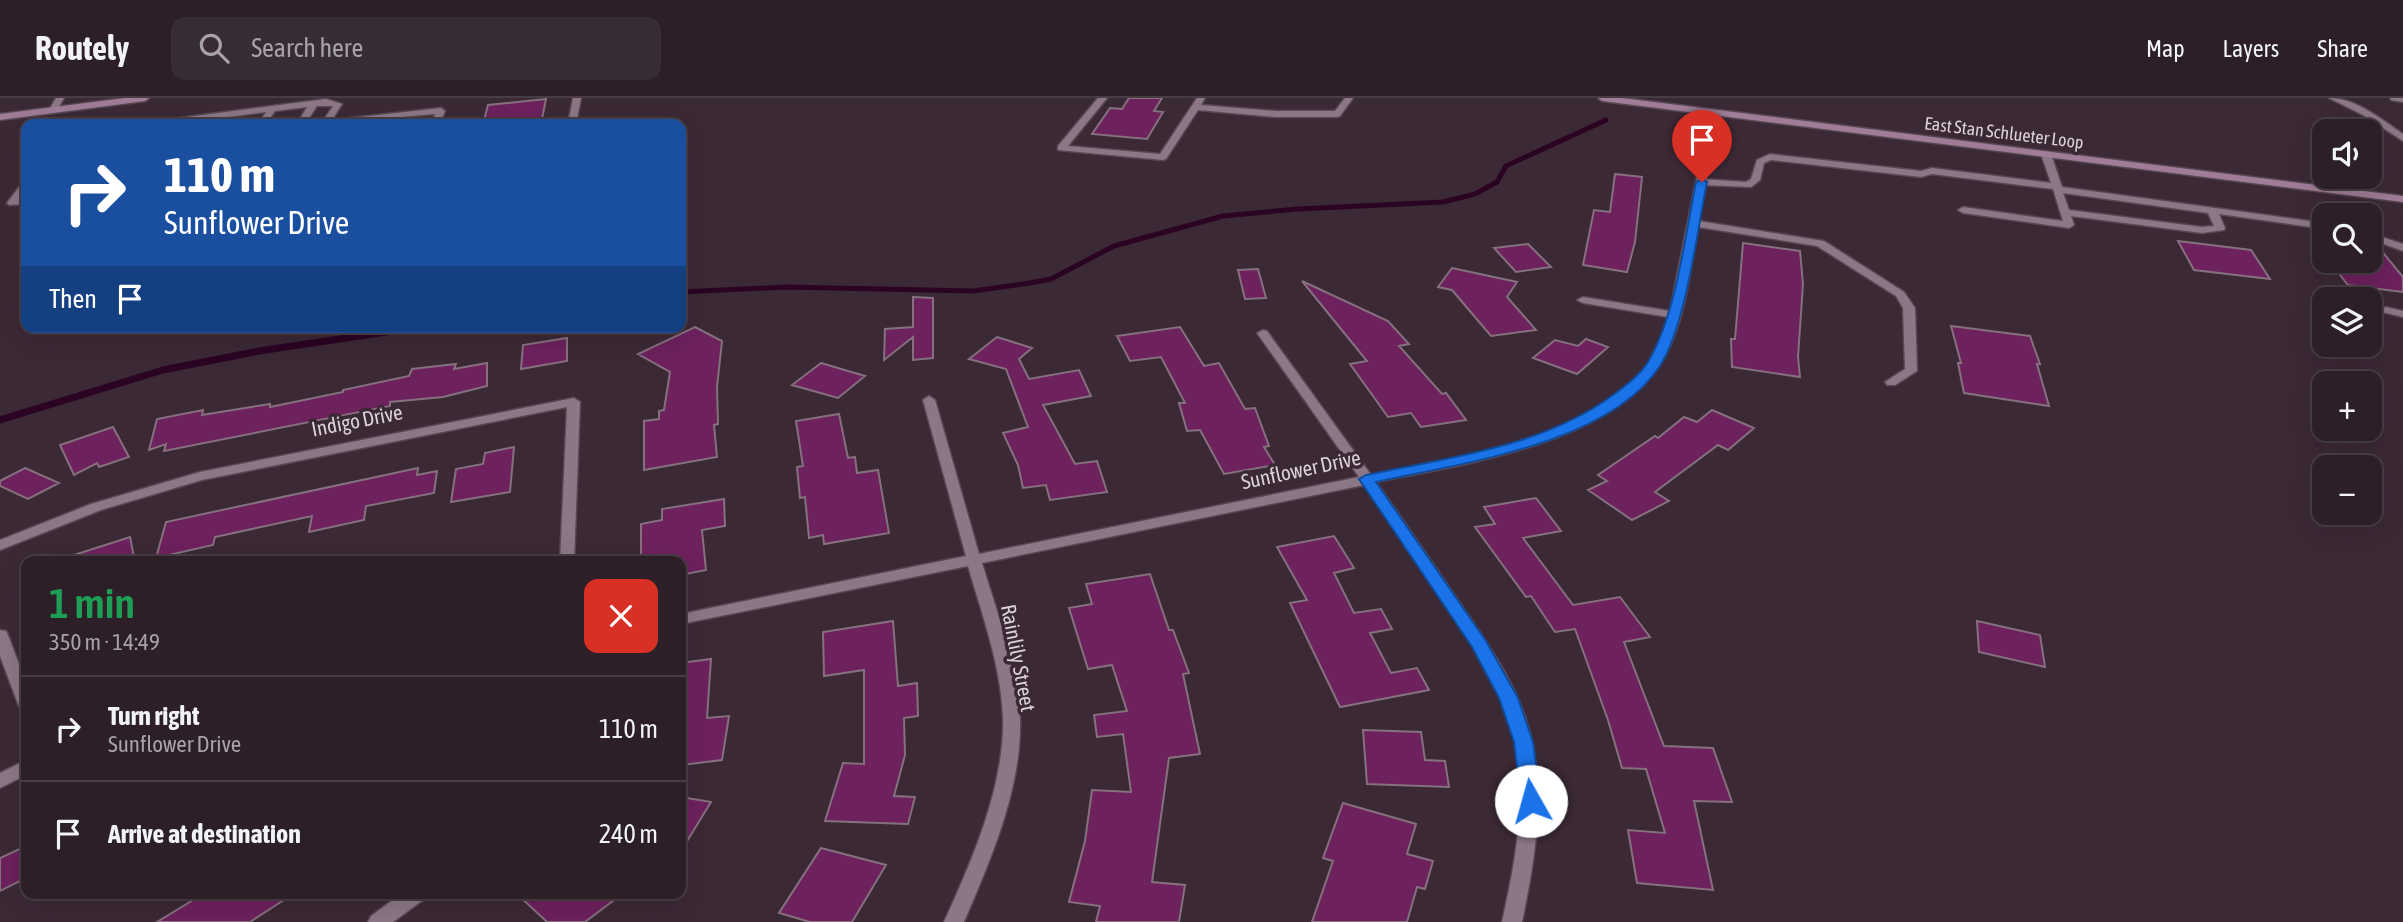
<!DOCTYPE html>
<meta charset="utf-8">
<style>
:root{--surface:#2c1f28;--page:#382c34;--text:#f1f3f6;--muted:#a6a2a8;--line:#483d45}
body{margin:0;font-family:"Asap Condensed",sans-serif;background:var(--page);color:var(--text);height:100vh;display:flex;flex-direction:column;font-size:26px;white-space:nowrap}
*{box-sizing:border-box;margin:0}
p{font-size:23px;color:var(--muted)}
.icon{flex:none;width:38px;height:38px;fill:none;stroke:currentColor;stroke-width:2;stroke-linecap:round;stroke-linejoin:round}
.map{position:relative;flex:1;overflow:hidden}
.side{position:absolute;left:21px;top:458px;width:665px;height:343px;display:flex;flex-direction:column;background:var(--surface);border-radius:14px;box-shadow:0 7px 28px #0002,0 0 0 2px var(--line)}
.side>*{flex:none}
.hud{position:absolute;left:21px;top:21px;width:665px;height:214px;border-radius:14px;box-shadow:0 7px 28px #0002,0 0 0 2px var(--line);background:#1a4fa0;color:#fff;overflow:hidden}
.tools{position:absolute;left:2312px;top:21px;display:grid;gap:14px}
.tools a{display:grid;place-items:center;width:70px;height:70px;border-radius:14px;background:var(--surface);box-shadow:0 7px 28px #0002,0 0 0 2px var(--line);font-size:35px}
.pin{position:absolute;display:grid;place-items:center;width:60px;height:60px;color:#fff;margin:-72px -30px;border-radius:50% 50% 50% 0;rotate:-45deg;box-shadow:0 0 7px #0007}
.pin .icon{rotate:45deg}
.me{position:absolute;width:77px;margin:-38px;rotate:353deg;stroke-linejoin:round;filter:drop-shadow(0 0 5px #0008)}
.turn{display:flex;align-items:center;gap:24px;height:147px;padding:0 28px;font-size:32px}
.turn .icon{width:91px;height:91px;stroke-width:2.5}
.turn b{display:block;font-size:49px;line-height:60px}
.then{display:flex;align-items:center;height:66px;padding:0 28px;background:#0003;gap:14px;font-size:26px}
.round{display:grid;place-items:center;flex:none;width:74px;height:74px;border-radius:14px;background:var(--page)}
.headline{display:flex;align-items:center;justify-content:space-between;height:119px;padding:0 28px}
h1{font-size:42px;font-weight:600;line-height:52px;color:#1e9e55}
ul{padding:0;list-style:none}
li{display:flex;align-items:center;gap:21px;height:105px;padding:0 28px;border-top:2px solid var(--line)}
li div{flex:1}
li b{display:block;font-size:26px}
li em{font-style:normal}
header{display:flex;align-items:center;gap:42px;box-sizing:border-box;height:98px;padding:0 35px;background:var(--surface);border-bottom:2px solid var(--line)}
header strong{font-size:33px}
nav{display:flex;gap:38px;margin-inline-start:auto;font-size:24px}
.search{width:490px;height:63px;background:var(--page);display:flex;align-items:center;gap:18px;box-sizing:border-box;padding:0 24px;border-radius:14px;color:var(--muted);font-size:26px}
.map>svg:first-child{display:block}
.lines{fill:none;stroke-linecap:round;stroke-linejoin:round}
.stream-far1{stroke:#2b0423;stroke-width:5}
.stream{stroke:#2b0423;stroke-width:7}
.building{fill:#6d215d;stroke:#85707e;stroke-width:2}
.lane-casing{stroke:#564752;stroke-width:3}
.street-casing{stroke:#564752;stroke-width:3}
.secondary-casing{stroke:#564752;stroke-width:3}
.lane{fill:#8c7786;fill-rule:evenodd}
.street{fill:#8c7786;fill-rule:evenodd}
.secondary{fill:#a07c96;fill-rule:evenodd}
.route{fill:#1a73e8;stroke:#114b97;stroke-width:2}
.labels{text-anchor:middle;stroke-width:7;stroke-linejoin:round;paint-order:stroke}
.far-street-label{font-size:18px;fill:#ddd1d9;stroke:#3b2936}
.street-label{font-size:21px;fill:#ddd1d9;stroke:#3b2936}
</style>
<header>
<strong>Routely</strong>
<div class="search"><svg class="icon" aria-label="search" viewBox="0 0 24 24"><circle cx="10" cy="10" r="6"/><path d="M15 15l6 6"/></svg>Search here</div>
<nav><a>Map</a><a>Layers</a><a>Share</a></nav>
</header>
<div class="map">
<svg width="2403" height="824" viewBox="0 0 2403 824">
<rect width="100%" height="100%" fill="#3b2936"/>
<g class="lines">
<path class="stream-far1" d="M681,194l105,-5 187,4 57,-8 21,-4 63,-33 109,-30 75,-7 145,-7 32,-8 22,-12 9,-16 100,-46"/>
<path class="stream" d="M0,322l163,-50 96,-19 161,-24"/>
</g>
<path class="building" d="M1129,0h33l-8,13 9,1 -16,27 -55,-5 18,-26 12,1z
M546,1l-5,25h-58l5,-19z
M1615,76l27,3 -7,65 -8,30 -44,-7 11,-55 16,2z
M2178,143l73,9 19,29 -76,-9z
M2370,144l6,2 27,33v15l-55,-7 -19,-24h41z
M1743,145l57,8 3,33 -5,73 2,20 -68,-10 -1,-28h4z
M1528,146l23,23 -35,5 -22,-24z
M1452,170l65,14 -10,15 29,33 -45,6 -39,-46 -14,-3z
M1258,171l8,29 -21,1 -7,-29z
M1302,183l86,40 21,23 -10,2 43,48 4,-1 20,27 -45,7 -10,-14 -23,4 -38,-53 17,-3z
M913,199l20,1v60l-20,2v-23l-29,23 1,-31 28,-2z
M1951,228l79,10 10,28h-3l12,42 -85,-13 -6,-30h3z
M695,229l27,14 -5,46 1,37 -4,1 3,32 -73,13v-49l15,-2v-8l5,-1 6,-38 -32,-18z
M1180,229l24,39 15,-3 26,46 10,-1 14,38 -5,1 11,18 -51,9 -24,-44 -13,1 -8,-28h6l-24,-46 -31,4 -13,-25z
M997,239l35,11 -13,11 10,20 50,-9 12,26 -48,9 32,59 22,-3 10,31 -57,8 -4,-15 -23,3 -5,-23 -15,-32 25,-6 -22,-58 -37,-10z
M567,240v23l-46,8 2,-24z
M1586,241l22,8 -31,27 -44,-16 22,-18 23,6z
M487,265v23l-44,11 -53,5v4l-226,45 2,-7 -17,6 8,-31 46,-9 -1,5 68,-11v3l73,-15v-2l66,-14 3,-7 44,-5 -2,5z
M821,265l44,13 -27,22 -46,-13z
M1712,312l42,18 -26,22 -10,-5 -63,47 14,9 -37,19 -44,-30 19,-9 -9,-6 57,-39 3,2 26,-21 13,5z
M839,316l9,44 7,-1 2,16 21,-3 11,63 -65,11 -1,-9 -14,3 -4,-41 -5,1 -3,-31 6,-1 -7,-45z
M113,329l16,30 -30,10 -2,-4 -23,12 -14,-30z
M514,349l-4,45 -59,10 5,-33 27,-5 2,-11z
M25,370l34,15 -31,16 -28,-13v-5z
M418,370l-1,7 20,-4 -3,22 -68,13 -2,14 -55,12 3,-16 -97,21 -2,8 -57,13 10,-36z
M1536,400l25,33 -38,7 50,67 47,-8 30,40 -26,5 40,104 49,2 19,54 -38,-1 19,89 -76,-7 -9,-53 37,3 -19,-64 -24,-1 -14,-48 -33,-91 -20,3 -24,-36 -5,1 -51,-70 20,-3 -11,-17z
M724,401l1,27 -23,4 4,40 -25,5v-13h-40v-38l21,-4v-11z
M1334,438l20,32 -20,5 20,40 27,-4 11,20 -22,4 21,40 26,-5 12,22 -89,17 -50,-104 17,-3 -30,-53z
M130,439l5,25h-66l-1,-5z
M1150,476l19,56h4l16,43 -6,1 17,80 -31,4 -17,124 33,3 -6,37h-83l4,-16 -31,-4 16,-61 7,-51 39,2 -8,-58 -26,3 -3,-22 33,-4 -15,-46 -24,4 -19,-61 23,-4 -6,-20z
M893,523l5,65 19,-3 1,33 -14,2 1,37 -11,41 21,1 -7,27 -83,-3 18,-58 21,1v-94l-40,6 -1,-44z
M1977,523l63,14 5,32 -66,-15z
M711,561l-4,59 22,-2 -7,44 -41,5v-102z
M1363,632l58,2 4,28 20,1 4,26 -82,-3z
M681,699l30,5 -30,49z
M1343,705l73,21 -9,30 26,7 -8,28 -8,-2 -10,35h-95l21,-61 -10,-3z
M26,748v32l-26,13v-33z
M821,750l65,17 -34,57h-42l-31,-9z
M203,796h90l-43,28h-93z
M517,796h105l-37,28h-38z"/>
<g class="lines">
<g class="lane-casing">
<path id="lane" d="M56,0h8l-8,14h-6l-1,-2z
M573,0h8l-5,26h-8z
M1098,0h9l-39,48 92,8 37,-56h8l-4,7 75,6h59l10,-13h8l-13,18 -3,1h-61l-78,-7 -32,49 -3,1 -105,-10v-4z
M2390,0h13v4l-12,-2z
M326,1l16,5 -10,16 109,-12 4,3 -5,13h-8l3,-10 -114,10 12,-18h-16l-12,18h-8l10,-17 -32,4 -9,13h-8l8,-12 -91,12h-22l4,-3z
M2046,53l5,3 11,33 262,36v6l-105,-15 6,14 -1,2 -22,3 -131,-17 3,9 -5,3 -106,-15 -5,-3 5,-3 100,14 -10,-32 -121,-15 -11,3 -150,-17 -7,3 -4,17 -9,7 -49,-2 -5,-3 5,-3 44,3 5,-3 6,-19 13,-6 151,17 11,-3 119,15 -10,-29zM2063,95l145,20 6,13 -12,1 -133,-17z
M26,83v9l-6,9 6,-1v6l-17,1 -2,-2 16,-21z
M2370,135l33,11v7l-33,-12z
M2386,209l17,4v6l-21,-5 -2,-2z"/>
</g>
<g class="street-casing">
<path id="street" d="M2329,0c27,0 52,21 74,36v7l-40,-26z
M1710,13l7,2 -18,108 125,20 80,51 11,16 2,63 -22,14h-8l-2,-3 20,-13 -2,-61 -7,-12 -79,-50 -119,-19c-8,42 -12,91 -33,129 -47,87 -201,108 -289,126 27,38 53,76 79,114 32,46 68,95 78,151 11,59 1,117 -11,175h-20c13,-58 24,-116 14,-175 -10,-55 -44,-102 -74,-147 -26,-39 -52,-77 -78,-115l-382,78c15,50 35,102 38,155 2,70 -29,141 -56,204h-20c28,-61 61,-137 59,-205 -2,-51 -21,-103 -35,-151l-287,58v-10l285,-58 -43,-156 6,-4 6,4 44,154 380,-77 -102,-144 6,-3 4,1 104,144c85,-17 225,-36 278,-113 10,-13 14,-29 19,-45l-85,-14 -6,-3 6,-3 87,14z
M574,300l6,4 -6,160h-14l7,-155 -365,73 -101,30 -101,40v-10l91,-36 109,-32z
M0,532l6,1 2,4 18,48v27l-6,-2 -2,-4 -18,-48z
M26,662v15l-26,13v-15z
M401,796h24l-2,6 -30,22h-25l3,-6z"/>
</g>
<g class="secondary-casing">
<path id="secondary" d="M125,0h24l-4,3 -145,19v-6z
M1598,0h24l781,98v6l-801,-101z"/>
</g>
<use href="#lane" class="lane"/>
<use href="#street" class="street"/>
<use href="#secondary" class="secondary"/>
</g>
<path class="route" d="M1702,81l5,3c-10,50 -21,143 -47,184 -52,79 -199,97 -284,116l110,159 32,57 15,44 8,59 -3,5 -7,3 -7,-3 -3,-5 -7,-59 -15,-44 -27,-51 -113,-168 7,-4c85,-18 176,-28 247,-80 12,-9 27,-20 35,-33 28,-48 37,-125 48,-180z"/>
<g class="labels">
<g class="far-street-label">
<text transform="translate(2004 35) rotate(7)" y="6">East Stan Schlueter Loop</text>
</g>
<g class="street-label">
<text transform="translate(357 323) rotate(-11)" y="7">Indigo Drive</text>
<text transform="translate(1301 372) rotate(-12)" y="7">Sunflower Drive</text>
<text transform="translate(1018 560) rotate(79)" y="7">Rainlily Street</text>
</g>
</g>
</svg>
<div class="tools">
<a><svg class="icon" aria-label="sound" viewBox="0 0 24 24"><path d="M4 9h4l5-4v14l-5-4H4zM17 9q2 3 0 6"/></svg></a>
<a><svg class="icon" aria-label="search" viewBox="0 0 24 24"><circle cx="10" cy="10" r="6"/><path d="M15 15l6 6"/></svg></a>
<a><svg class="icon" aria-label="layers" viewBox="0 0 24 24"><path d="M12 4l9 5-9 5-9-5zM3 14l9 5 9-5"/></svg></a>
<a>+</a>
<a>−</a>
</div>
<div class="pin" style="left:1702px;top:84px;background:#d93025"><svg class="icon" aria-label="arrive" viewBox="0 0 24 24"><path d="M6 21V4h12l-3 4 3 4H6"/></svg></div>
<svg class="me" style="left:1531px;top:703px" viewBox="-20 -20 40 40"><circle r="19" fill="#fff"/><path d="M0-13L10 11 0 6-10 11z" fill="#1a73e8"/></svg>
<div class="hud">
<div class="turn"><svg class="icon" aria-label="right" viewBox="0 0 24 24"><path d="M7 20v-9h11M14 6l5 5-5 5"/></svg><div><b>110 m</b>Sunflower Drive</div></div>
<div class="then">Then<svg class="icon" aria-label="arrive" viewBox="0 0 24 24"><path d="M6 21V4h12l-3 4 3 4H6"/></svg></div>
</div>
<section class="side">
<div class="headline"><div><h1>1 min</h1><p>350 m · 14:49</p></div><a class="round" style="background:#d93025;color:#fff"><svg class="icon" aria-label="close" viewBox="0 0 24 24"><path d="M6 6l12 12M18 6L6 18"/></svg></a></div>
<ul>
<li><svg class="icon" aria-label="right" viewBox="0 0 24 24"><path d="M7 20v-9h11M14 6l5 5-5 5"/></svg><div><b>Turn right</b><p>Sunflower Drive</p></div><em>110 m</em></li>
<li><svg class="icon" aria-label="arrive" viewBox="0 0 24 24"><path d="M6 21V4h12l-3 4 3 4H6"/></svg><div><b>Arrive at destination</b></div><em>240 m</em></li>
</ul>
</section>
</div>
